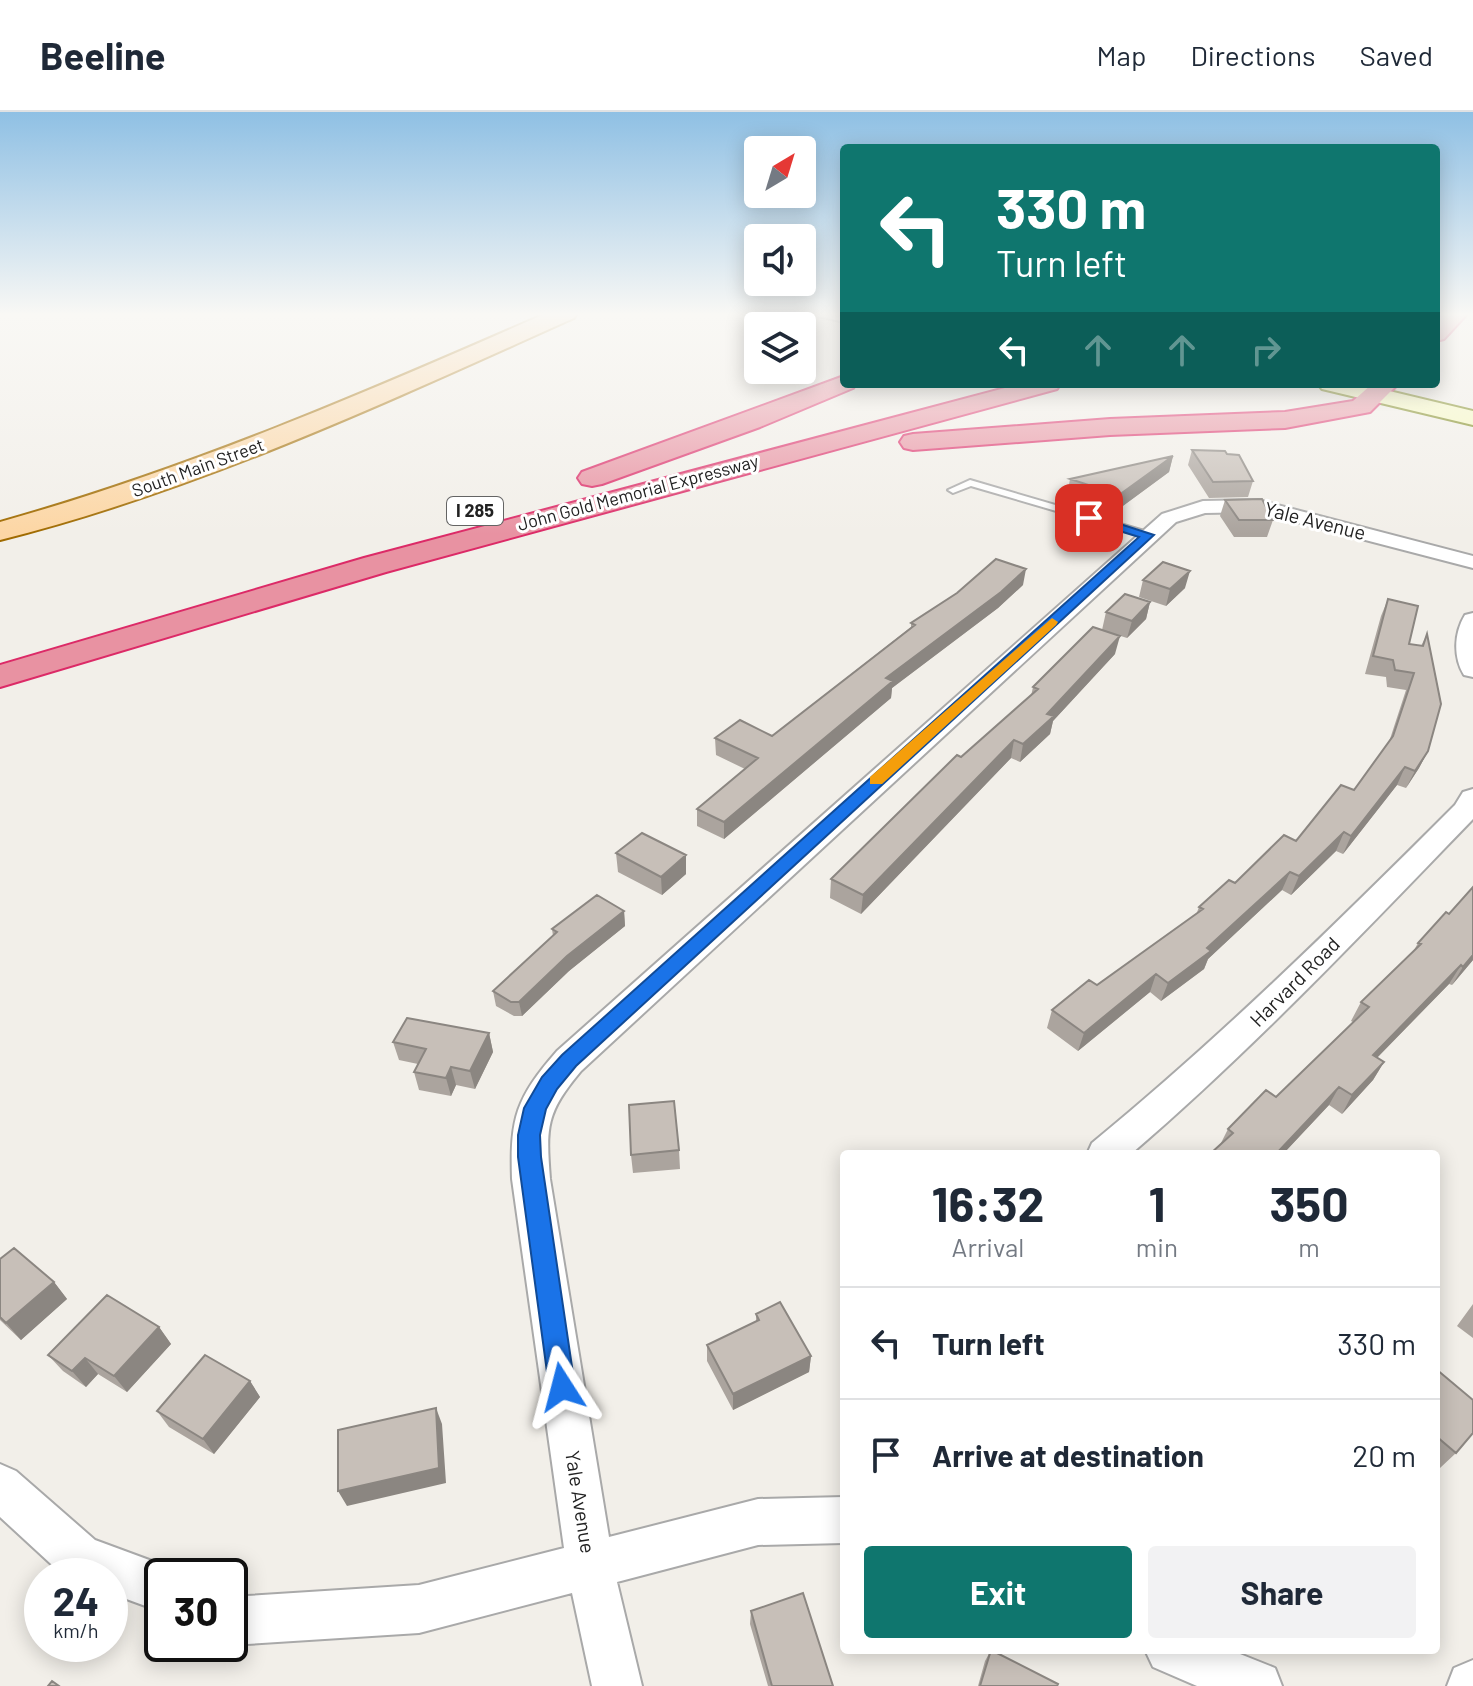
<!DOCTYPE html>
<style>
:root{--surface:#fff;--page:#f2f2f3;--text:#1f2937;--muted:#747a83;--line:#e0e1e3;--accent:#0f766e}
body{margin:0;font-family:Barlow,sans-serif;background:var(--page);color:var(--text);height:100vh;display:flex;flex-direction:column;font-size:30px;white-space:nowrap}
*{box-sizing:border-box;margin:0}
p{font-size:26px;color:var(--muted)}
.icon{flex:none;width:44px;height:44px;fill:none;stroke:currentColor;stroke-width:2;stroke-linecap:round;stroke-linejoin:round}
.map{position:relative;flex:1;overflow:hidden}
.side{position:absolute;left:840px;top:1038px;width:600px;height:504px;display:flex;flex-direction:column;background:var(--surface);border-radius:8px;box-shadow:0 4px 20px #0003}
.side>*{flex:none}
.hud{position:absolute;left:840px;top:32px;width:600px;height:244px;border-radius:8px;box-shadow:0 4px 20px #0003;background:#0f766e;color:#fff;overflow:hidden}
.needle{width:52px;rotate:38deg}
.buttons{position:absolute;left:744px;top:24px;display:grid;gap:16px}
.buttons a{display:grid;place-items:center;width:72px;height:72px;border-radius:8px;background:var(--surface);box-shadow:0 4px 20px #0003;font-size:40px}
.speed{position:absolute;left:24px;top:1446px;display:flex;gap:16px;font-size:40px;font-weight:700;text-align:center}
.speed>*{display:grid;place-content:center;width:104px;height:104px;border-radius:50%;background:var(--surface);box-shadow:0 4px 20px #0003;line-height:1}
.speed small{font-size:20px;font-weight:400}
.speed .limit{border:4px solid #111;border-radius:12px;background:#fff;color:#111}
.pin{position:absolute;display:grid;place-items:center;width:68px;height:68px;color:#fff;margin:-34px;border-radius:16px;box-shadow:0 4px 12px #0006}
.me{position:absolute;width:88px;margin:-44px;rotate:351deg;stroke-linejoin:round;filter:drop-shadow(0 0 6px #0008)}
.turn{display:flex;align-items:center;gap:28px;height:168px;padding:0 24px;font-size:36px}
.turn .icon{width:104px;height:104px;stroke-width:2.5}
.turn b{display:block;font-size:56px;line-height:68px}
.lanes{display:flex;align-items:center;height:76px;padding:0 24px;background:#0003;justify-content:center;gap:40px;direction:ltr}
.lanes .off{opacity:.35}
.eta{display:flex;justify-content:space-evenly;align-items:center;height:136px;text-align:center}
.eta b{font-size:48px;font-weight:700;line-height:56px}
.action{display:flex;gap:16px;margin-top:auto;padding:16px 24px}
.action a{flex:1;height:92px;border-radius:8px;background:var(--accent);color:#fff;font-size:32px;font-weight:700;line-height:92px;text-align:center}
.action a+a{background:var(--page);color:var(--text)}
ul{padding:0;list-style:none}
li{display:flex;align-items:center;gap:24px;height:112px;padding:0 24px;border-top:2px solid var(--line)}
li div{flex:1}
li b{display:block;font-size:30px}
li em{font-style:normal}
header{display:flex;align-items:center;gap:48px;box-sizing:border-box;height:112px;padding:0 40px;background:var(--surface);border-bottom:2px solid var(--line)}
header strong{font-size:38px}
nav{display:flex;gap:44px;margin-inline-start:auto;font-size:28px}
.map>svg:first-child{display:block}
.lines{fill:none;stroke-linecap:round;stroke-linejoin:round}
.service-casing{stroke:#a9a9a9;stroke-width:4}
.minor-casing{stroke:#a9a9a9;stroke-width:4}
.secondary-casing{stroke:#707d05;stroke-width:4}
.primary-casing{stroke:#a06b00;stroke-width:4}
.motorway-casing{stroke:#dc2a67;stroke-width:4}
.service{fill:#fff;fill-rule:evenodd}
.minor{fill:#fff;fill-rule:evenodd}
.secondary{fill:#f7fabf;fill-rule:evenodd}
.primary{fill:#fcd6a4;fill-rule:evenodd}
.motorway{fill:#e892a2;fill-rule:evenodd}
.wall{fill:#aba49e}
.shaded-wall{fill:#8b8681}
.building{fill:#c7bfb8;stroke:#8b8681;stroke-width:2}
.route{fill:#1a73e8;stroke:#114b97;stroke-width:2}
.slow{fill:#f59e0b}
.labels{text-anchor:middle;stroke-width:6;stroke-linejoin:round;paint-order:stroke}
.far-street-label{font-size:18px;fill:#222;stroke:#fff}
.shield{fill:#fff;stroke:#646464;stroke-width:2}
.shield-label{font-size:18px;font-weight:bold;fill:#222}
.street-label{font-size:20px;fill:#222;stroke:#fff}
</style>
<header>
<strong>Beeline</strong>
<nav><a>Map</a><a>Directions</a><a>Saved</a></nav>
</header>
<div class="map">
<svg width="1473" height="1574" viewBox="0 0 1473 1574">
<rect width="100%" height="100%" fill="#f2efe9"/>
<g class="lines">
<g class="service-casing">
<path id="service" d="M806,201h16l22,5v4z
M970,368l181,53 2,2 -8,2 -174,-51 -18,7 -5,-3z"/>
</g>
<g class="minor-casing">
<path id="minor" d="M1258,388l215,56v12l-215,-56 -53,1 -29,9 -595,549c-35,42 -35,55 -31,108l59,358 149,-38 86,-2v46l-86,2 -141,37 25,104h-50l-20,-93 -153,40 -172,11 -17,-7v-48l17,7 172,-11 145,-37 -52,-369c-2,-61 4,-81 45,-128l605,-537 41,-13z
M1473,501v64l-9,-2c-11,-18 -10,-42 1,-60z
M1473,677v30c-111,115 -221,231 -342,335h-44l5,-11c128,-105 246,-221 363,-338l8,-13z
M0,1352l16,7 79,69 84,31 2,5h-19v36l-52,-19v-17l-47,-1 -63,-58z
M1145,1538h85l45,18 7,18h-85l-44,-19z
M1473,1548v26h-26l7,-18z"/>
</g>
<g class="secondary-casing">
<path id="secondary" d="M1318,272h42l113,27v14l-151,-36z"/>
</g>
<g class="primary-casing">
<path id="primary" d="M547,201h30l-3,5c-187,84 -375,172 -574,222v-18c189,-53 367,-130 547,-209z"/>
</g>
<g class="motorway-casing">
<path id="motorway" d="M1444,201h24l-24,26 -8,2v-20z
M844,264v8h12l-3,4 -93,39 -158,57 -10,2 -10,-2 -4,-6 4,-6z
M1020,272h40l-3,5 -671,183 -386,115v-22l364,-107z
M1372,272h26l-28,28 -85,16 -175,7 -197,15 -9,-2 -4,-6 4,-6 9,-2 197,-15 175,-7 68,-11z"/>
</g>
<use href="#service" class="service"/>
<use href="#minor" class="minor"/>
<use href="#secondary" class="secondary"/>
<use href="#primary" class="primary"/>
<use href="#motorway" class="motorway"/>
</g>
<path class="wall" d="M1192,338l35,4 26,27 -5,16 -39,1 -21,-33z
M1173,344l-4,16 -53,39 -49,-16 3,-16z
M1225,388l48,20 -6,17h-33l-14,-21z
M1143,468l42,8 -19,18 -27,-9z
M1023,473l-25,23 -106,80 -1,10 -167,141 -27,-13v-17l48,-40 -29,-14 -1,-17 57,-2 139,-109v-4z
M1388,487l21,45 12,2 6,-12 1,117 -9,17 -13,20 -9,-3 -54,69 -7,-3 -45,44 -9,-5 -74,69 -4,10 -43,32 -11,-9 -72,59 -31,-23 5,-18 45,-25 99,-70 3,-8 97,-66 58,-51 35,-48 17,-52 -19,-3 -1,-10 -21,-3 16,-58z
M1150,490l-4,17 -19,19 -25,-8 4,-18z
M1115,542l-62,67 -3,13 -30,28 -9,-4 -150,156 -31,-16 1,-19 130,-122 70,-61 2,-9z
M616,741l70,21 -24,21 -44,-23z
M1473,775v73l-21,25 -3,-1 -72,74 7,4 -11,18 -31,34 -13,-9 -46,49h-73l10,-9 8,-16 48,-32 77,-75 -2,-1 10,-19 52,-50 5,-9 31,-29z
M624,799l1,15 -56,45 -47,45h-8l-18,-10 -3,-15 60,-55 -1,-7z
M489,921l4,19 -18,37 -19,-4 -5,11 -32,-6 -5,-18 4,-8 -19,-4 -6,-18z
M679,1038l1,19 -47,4 -2,-18z
M0,1147l54,23 13,17 -46,41 -21,-20z
M1473,1192v34l-16,-12z
M756,1202l55,42 -2,16 -76,38 -26,-49v-16l49,-24z
M159,1215l12,17 -44,48 -29,-18 -12,13 -23,-16 -15,-16z
M1436,1257l20,84 -16,15 -4,-3z
M250,1269l10,16 -46,57 -45,-27 -12,-16z
M751,1499l82,75h-65l-18,-62z
M991,1538l66,36h-79l7,-25z"/>
<path class="shaded-wall" d="M1173,344l-4,16 -53,39 3,-16z
M1026,457l-3,16 -25,23 -106,80 -1,10 -167,141v-17l162,-144z
M1190,459l-5,17 -19,18 4,-17z
M1150,490l-4,17 -19,19 5,-17z
M1120,524l-5,18 -62,67 -3,13 -30,28 3,-18 24,-30z
M1014,628l-3,18 -150,156 2,-19z
M1428,639l-9,17 -13,20 9,-17z
M1405,655l-8,18 -54,69 8,-18z
M1344,720l-8,19 -45,44 8,-19z
M686,743v19l-24,21 -1,-18z
M1290,760l-8,18 -74,69 -4,10 -43,32 7,-18z
M624,799l1,15 -56,45 -47,45 -3,-14 48,-46z
M1473,843v5l-21,25 11,-18z
M1461,853l-12,19 -87,89 11,-18z
M1156,862l-6,18 -72,59 6,-18z
M489,921l4,19 -18,37 -5,-18z
M1384,950l-11,18 -31,34 10,-19z
M451,955l5,18 -5,11 -5,-18z
M1339,975l-10,18 -46,49h-7z
M54,1170l13,17 -46,41 -15,-17z
M159,1215l12,17 -44,48 -13,-16z
M811,1244l-2,16 -76,38v-16z
M85,1246l13,16 -12,13 -14,-16z
M250,1269l10,16 -46,57 -11,-15z
M436,1296l6,16 4,59 -99,23 -9,-15z"/>
<path class="building" d="M1192,338l33,1 2,3 12,1 14,26 -40,1z
M1173,344l-54,39 -49,-16z
M1262,387l11,21h-34l-14,-20z
M996,447l30,10 -25,23 -115,86 7,3 -169,141 -27,-13 61,-51 -43,-20 25,-18 32,16 143,-111 -4,-2 46,-30z
M1163,450l27,9 -20,18 -27,-9z
M1125,482l25,8 -18,19 -26,-9z
M1388,487l30,7 -9,38 14,2 4,-12 14,70 -13,47 -13,20 -10,-4 -54,69 -7,-4 -45,44 -9,-4 -83,76 4,3 -43,32 -12,-9 -72,59 -32,-23 37,-30 8,5 106,-76 -4,-2 30,-27 6,3 49,-48 12,6 45,-56 13,5 39,-54 21,-63 -19,-3 -2,-10 -20,-4z
M1093,515l27,9 -73,78 7,2 -31,28 -9,-4 -151,155 -32,-16 126,-124 4,2 77,-68 -5,-2z
M642,721l44,22 -25,22 -45,-24z
M1473,775v68l-10,12 -2,-2 -88,90 11,7 -32,33 -13,-8 -63,67h-66l23,-21 -5,-4 38,-39 10,7 93,-90 -8,-5 60,-58 -3,-1 28,-31 3,2z
M597,783l27,16 -57,45 -48,46h-8l-18,-11 64,-59 -5,-3z
M407,906l82,15 -19,38 -19,-4 -5,11 -32,-6 12,-23 -33,-7z
M674,989l5,49 -48,5 -2,-50z
M14,1136l40,34 -48,41 -6,-6v-58z
M107,1183l52,32 -45,49 -29,-18 -13,13 -24,-16z
M780,1190l31,54 -78,38 -26,-49 52,-25 -3,-6z
M205,1243l45,26 -47,58 -46,-28z
M1436,1257l37,31v33l-17,20 -20,-17z
M436,1296l3,60 -101,23v-61z
M803,1481l30,93h-61l-21,-75z
M991,1538l67,34 -1,2h-77z
M52,1569l7,5h-11z"/>
<linearGradient id="sky" x2="0" y2="1"><stop stop-color="#8fc0e4"/><stop offset="0.48" stop-color="#f9f8f5"/><stop offset="1" stop-color="#f9f8f5" stop-opacity="0"/></linearGradient>
<rect width="1473" height="422" fill="url(#sky)"/>
<path class="route" d="M1089,402l65,21 -578,531 -19,23 -11,20 -6,26 1,22 34,230 -3,9 -10,4 -9,-4 -4,-9 -31,-230v-22l6,-27 18,-31 20,-22 577,-518 -55,-17v-5z"/>
<path class="slow" d="M1052,506l6,4 -2,3 -174,159h-12v-7z"/>
<g class="labels">
<g class="far-street-label">
<text transform="translate(198 356) rotate(-20)" y="6">South Main Street</text>
<text transform="translate(638 381) rotate(-15)" y="6">John Gold Memorial Expressway</text>
</g>
<rect class="shield" x="447" y="385" width="56" height="28" rx="6"/>
<g class="shield-label">
<text x="475" y="405">I 285</text>
</g>
<g class="street-label">
<text transform="translate(1315 409) rotate(14)" y="7">Yale Avenue</text>
<text transform="translate(1295 870) rotate(-45)" y="7">Harvard Road</text>
<text transform="translate(580 1390) rotate(81)" y="7">Yale Avenue</text>
</g>
</g>
</svg>
<div class="buttons">
<a><svg class="needle" viewBox="-14 -14 28 28"><path d="M0-13l5 13h-10z" fill="#e53935"/><path d="M0 13l5-13h-10z" fill="#747a83"/></svg></a>
<a><svg class="icon" aria-label="sound" viewBox="0 0 24 24"><path d="M4 9h4l5-4v14l-5-4H4zM17 9q2 3 0 6"/></svg></a>
<a><svg class="icon" aria-label="layers" viewBox="0 0 24 24"><path d="M12 4l9 5-9 5-9-5zM3 14l9 5 9-5"/></svg></a>
</div>
<div class="speed"><div>24<small>km/h</small></div><div class="limit">30</div></div>
<div class="pin" style="left:1089px;top:406px;background:#d93025"><svg class="icon" aria-label="arrive" viewBox="0 0 24 24"><path d="M6 21V4h12l-3 4 3 4H6"/></svg></div>
<svg class="me" style="left:562px;top:1275px" viewBox="-20 -20 40 40"><path d="M0-17L14 15 0 8-14 15z" fill="#1a73e8" stroke="#fff" stroke-width="4"/></svg>
<div class="hud">
<div class="turn"><svg class="icon" aria-label="left" viewBox="0 0 24 24"><path d="M17 20v-9H6M10 6l-5 5 5 5"/></svg><div><b>330 m</b>Turn left</div></div>
<div class="lanes"><svg class="icon" aria-label="left" viewBox="0 0 24 24"><path d="M17 20v-9H6M10 6l-5 5 5 5"/></svg><svg class="icon off" aria-label="ahead" viewBox="0 0 24 24"><path d="M12 20V5M6 11l6-6 6 6"/></svg><svg class="icon off" aria-label="ahead" viewBox="0 0 24 24"><path d="M12 20V5M6 11l6-6 6 6"/></svg><svg class="icon off" aria-label="right" viewBox="0 0 24 24"><path d="M7 20v-9h11M14 6l5 5-5 5"/></svg></div>
</div>
<section class="side">
<div class="eta">
<div><b>16:32</b><p>Arrival</p></div>
<div><b>1</b><p>min</p></div>
<div><b>350</b><p>m</p></div>
</div>
<ul>
<li><svg class="icon" aria-label="left" viewBox="0 0 24 24"><path d="M17 20v-9H6M10 6l-5 5 5 5"/></svg><div><b>Turn left</b></div><em>330 m</em></li>
<li><svg class="icon" aria-label="arrive" viewBox="0 0 24 24"><path d="M6 21V4h12l-3 4 3 4H6"/></svg><div><b>Arrive at destination</b></div><em>20 m</em></li>
</ul>
<div class="action"><a>Exit</a><a>Share</a></div>
</section>
</div>
